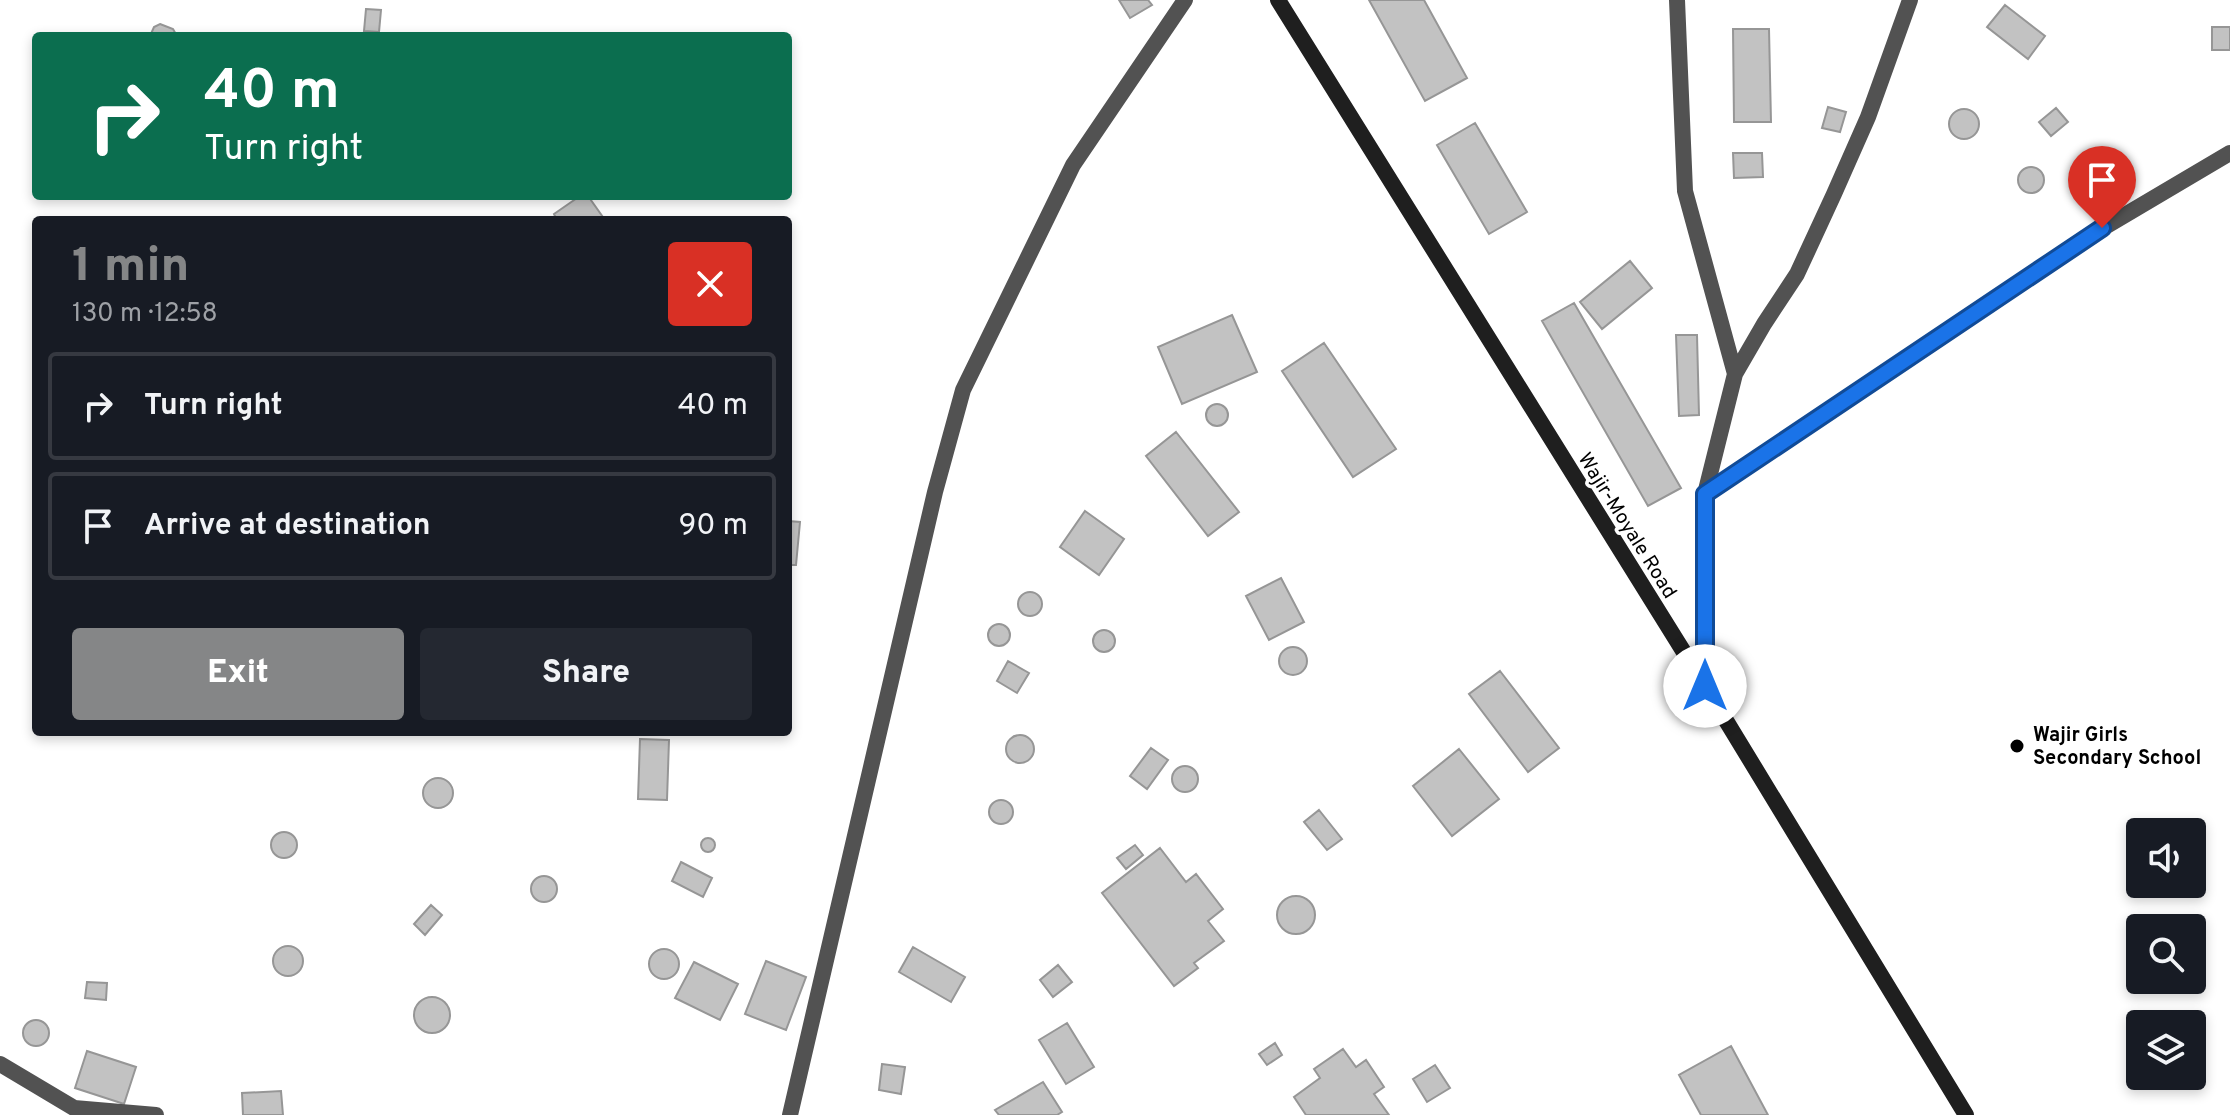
<!DOCTYPE html>
<meta charset="utf-8">
<style>
:root{--surface:#171b24;--page:#242831;--text:#f1f3f6;--muted:#9ea1a6;--line:#363941;--accent:#858687}
body{margin:0;font-family:Overpass,sans-serif;background:var(--page);color:var(--text);height:100vh;display:flex;flex-direction:column;font-size:30px;white-space:nowrap}
*{box-sizing:border-box;margin:0}
p{font-size:26px;color:var(--muted)}
.icon{flex:none;width:44px;height:44px;fill:none;stroke:currentColor;stroke-width:2;stroke-linecap:round;stroke-linejoin:round}
.map{position:relative;flex:1;overflow:hidden}
.panel{position:absolute;left:32px;top:216px;width:760px;height:520px;display:flex;flex-direction:column;background:var(--surface);border-radius:8px;box-shadow:0 4px 12px #0003}
.panel>*{flex:none}
.guide{position:absolute;left:32px;top:32px;width:760px;height:168px;border-radius:8px;box-shadow:0 4px 12px #0003;background:#0b6e4f;color:#fff;overflow:hidden}
.controls{position:absolute;left:2126px;top:818px;display:grid;gap:16px}
.controls a{display:grid;place-items:center;width:80px;height:80px;border-radius:8px;background:var(--surface);box-shadow:0 4px 12px #0003;font-size:40px}
.pin{position:absolute;display:grid;place-items:center;width:68px;height:68px;color:#fff;margin:-82px -34px;border-radius:50% 50% 50% 0;rotate:-45deg;box-shadow:0 0 8px #0007}
.pin .icon{rotate:45deg}
.me{position:absolute;width:88px;margin:-44px;rotate:0deg;stroke-linejoin:round;filter:drop-shadow(0 0 6px #0008)}
.turn{display:flex;align-items:center;gap:28px;height:168px;padding:0 40px;font-size:36px}
.turn .icon{width:104px;height:104px;stroke-width:2.5}
.turn b{display:block;font-size:56px;line-height:68px}
.round{display:grid;place-items:center;flex:none;width:84px;height:84px;border-radius:8px;background:var(--page)}
.head{display:flex;align-items:center;justify-content:space-between;height:136px;padding:0 40px}
h1{font-size:48px;font-weight:800;line-height:60px;color:var(--accent)}
.cta{display:flex;gap:16px;margin-top:auto;padding:16px 40px}
.cta a{flex:1;height:92px;border-radius:8px;background:var(--accent);color:#fff;font-size:32px;font-weight:800;line-height:92px;text-align:center}
.cta a+a{background:var(--page);color:var(--text)}
ul{padding:0;list-style:none}
li{display:flex;align-items:center;gap:24px;height:108px;margin:0 16px 12px;padding:0 24px;border:4px solid var(--line);border-radius:8px}
li div{flex:1}
li b{display:block;font-size:30px}
li em{font-style:normal}
.map>svg:first-child{display:block}
.building{fill:#c2c2c2;stroke:#969696;stroke-width:2}
.lines{fill:none;stroke-linecap:round;stroke-linejoin:round}
.minor{stroke:#525252;stroke-width:16}
.secondary{stroke:#1f1f1f;stroke-width:16}
.route-casing{stroke:#114b97;stroke-width:20}
.route{stroke:#1a73e8;stroke-width:14}
.poi-dot{fill:#000;stroke:#fff;stroke-width:3}
.labels{text-anchor:middle;stroke-width:7;stroke-linejoin:round;paint-order:stroke}
.street-label{font-size:20px;fill:#000;stroke:#fff}
.poi-label{font-size:20px;font-weight:bold;fill:#000;stroke:#fff;text-anchor:start}
</style>
<div class="map">
<svg width="2230" height="1115" viewBox="0 0 2230 1115">
<rect width="100%" height="100%" fill="#fff"/>
<path class="building" d="M1119,0h29l4,5 -22,13z
M1369,0h55l43,78 -42,23z
M2005,5l40,31 -17,23 -41,-32z
M366,9l15,1 -2,22 -15,-1z
M160,24l13,5 4,7h-27l4,-9z
M2212,27h18v23h-18z
M1733,29h36l2,93h-37z
M1828,107l18,5 -6,20 -18,-4z
M2056,108l12,14 -17,14 -12,-14z
M1949 124a15 15 0 1 1 30 0a15 15 0 1 1-30 0Z
M1475,123l52,89 -38,22 -52,-89z
M1733,153h29l1,24 -29,1z
M2018 180a13 13 0 1 1 26 0a13 13 0 1 1-26 0Z
M580,196h8l17,24h-48l-3,-6z
M1630,261l22,27 -50,41 -22,-27z
M1574,303l107,185 -33,18 -106,-185z
M1232,315l25,57 -75,32 -24,-57z
M1676,335h21l2,80 -20,1z
M1324,343l72,106 -43,28 -71,-106z
M1206 415a11 11 0 1 1 22 0a11 11 0 1 1-22 0Z
M1176,432l63,80 -31,24 -62,-80z
M1085,511l39,28 -25,36 -39,-28z
M788,521l12,1 -4,43h-8z
M1281,578l23,44 -35,18 -23,-44z
M1018 604a12 12 0 1 1 24 0a12 12 0 1 1-24 0Z
M988 635a11 11 0 1 1 22 0a11 11 0 1 1-22 0Z
M1093 641a11 11 0 1 1 22 0a11 11 0 1 1-22 0Z
M1279 661a14 14 0 1 1 28 0a14 14 0 1 1-28 0Z
M1008,661l21,12 -12,20 -20,-12z
M1500,671l59,77 -31,24 -59,-78z
M1006 749a14 14 0 1 1 28 0a14 14 0 1 1-28 0Z
M640,739l29,1 -2,60 -29,-1z
M1151,748l17,12 -21,29 -17,-13z
M1459,749l40,50 -47,37 -39,-50z
M1172 779a13 13 0 1 1 26 0a13 13 0 1 1-26 0Z
M423 793a15 15 0 1 1 30 0a15 15 0 1 1-30 0Z
M989 812a12 12 0 1 1 24 0a12 12 0 1 1-24 0Z
M1319,810l23,29 -15,11 -23,-28z
M271 845a13 13 0 1 1 26 0a13 13 0 1 1-26 0Z
M701 845a7 7 0 1 1 14 0a7 7 0 1 1-14 0Z
M1135,845l8,10 -17,14 -9,-11z
M1160,848l26,34 10,-8 27,35 -15,12 16,20 -30,22 4,5 -24,18 -72,-93z
M681,862l31,16 -9,19 -31,-16z
M531 889a13 13 0 1 1 26 0a13 13 0 1 1-26 0Z
M1277 915a19 19 0 1 1 38 0a19 19 0 1 1-38 0Z
M431,905l11,10 -17,20 -11,-11z
M273 961a15 15 0 1 1 30 0a15 15 0 1 1-30 0Z
M913,947l52,30 -14,25 -52,-30z
M649 964a15 15 0 1 1 30 0a15 15 0 1 1-30 0Z
M766,961l40,16 -20,53 -41,-16z
M694,962l44,22 -18,36 -45,-22z
M1058,965l14,17 -19,15 -13,-17z
M87,982l20,1 -1,17 -21,-2z
M414 1015a18 18 0 1 1 36 0a18 18 0 1 1-36 0Z
M23 1033a13 13 0 1 1 26 0a13 13 0 1 1-26 0Z
M1067,1023l27,44 -28,17 -27,-44z
M1275,1043l7,12 -15,10 -8,-11z
M1731,1046l37,69h-67l-22,-40z
M1343,1049l13,18 10,-7 18,27 -10,7 15,21h-83l-12,-18 26,-19 -6,-9z
M87,1051l49,16 -12,37 -49,-16z
M882,1064l23,3 -4,27 -22,-4z
M1435,1065l15,23 -23,14 -14,-23z
M1043,1082l19,30 -5,3h-58l-4,-5z
M281,1091l2,24h-40l-1,-22z"/>
<g class="lines">
<path class="minor" d="M1677,0l8,191 50,183 -30,120v192
M1735,374l29,-50 33,-50 37,-80 34,-77 42,-117
M1705,494l371,-250 154,-91
M0,1064l74,44 82,7
M790,1115l145,-623 28,-102 110,-225 112,-165"/>
<path class="secondary" d="M1278,0l427,686 261,429"/>
</g>
<g class="lines">
<g class="route-casing">
<path id="route" d="M1705,686v-192l397,-266"/>
</g>
<use href="#route" class="route"/>
</g>
<circle class="poi-dot" cx="2017" cy="746" r="8"/>
<g class="labels">
<g class="street-label">
<text transform="translate(1628 525) rotate(58)" y="7">Wajir-Moyale Road</text>
</g>
<g class="poi-label">
<text x="2033" y="741">Wajir Girls<tspan x="2033" dy="23">Secondary School</tspan></text>
</g>
</g>
</svg>
<div class="controls">
<a><svg class="icon" aria-label="sound" viewBox="0 0 24 24"><path d="M4 9h4l5-4v14l-5-4H4zM17 9q2 3 0 6"/></svg></a>
<a><svg class="icon" aria-label="search" viewBox="0 0 24 24"><circle cx="10" cy="10" r="6"/><path d="M15 15l6 6"/></svg></a>
<a><svg class="icon" aria-label="layers" viewBox="0 0 24 24"><path d="M12 4l9 5-9 5-9-5zM3 14l9 5 9-5"/></svg></a>
</div>
<div class="pin" style="left:2102px;top:228px;background:#d93025"><svg class="icon" aria-label="arrive" viewBox="0 0 24 24"><path d="M6 21V4h12l-3 4 3 4H6"/></svg></div>
<svg class="me" style="left:1705px;top:686px" viewBox="-20 -20 40 40"><circle r="19" fill="#fff"/><path d="M0-13L10 11 0 6-10 11z" fill="#1a73e8"/></svg>
<div class="guide">
<div class="turn"><svg class="icon" aria-label="right" viewBox="0 0 24 24"><path d="M7 20v-9h11M14 6l5 5-5 5"/></svg><div><b>40 m</b>Turn right</div></div>
</div>
<section class="panel">
<div class="head"><div><h1>1 min</h1><p>130 m · 12:58</p></div><a class="round" style="background:#d93025;color:#fff"><svg class="icon" aria-label="close" viewBox="0 0 24 24"><path d="M6 6l12 12M18 6L6 18"/></svg></a></div>
<ul>
<li><svg class="icon" aria-label="right" viewBox="0 0 24 24"><path d="M7 20v-9h11M14 6l5 5-5 5"/></svg><div><b>Turn right</b></div><em>40 m</em></li>
<li><svg class="icon" aria-label="arrive" viewBox="0 0 24 24"><path d="M6 21V4h12l-3 4 3 4H6"/></svg><div><b>Arrive at destination</b></div><em>90 m</em></li>
</ul>
<div class="cta"><a>Exit</a><a>Share</a></div>
</section>
</div>
